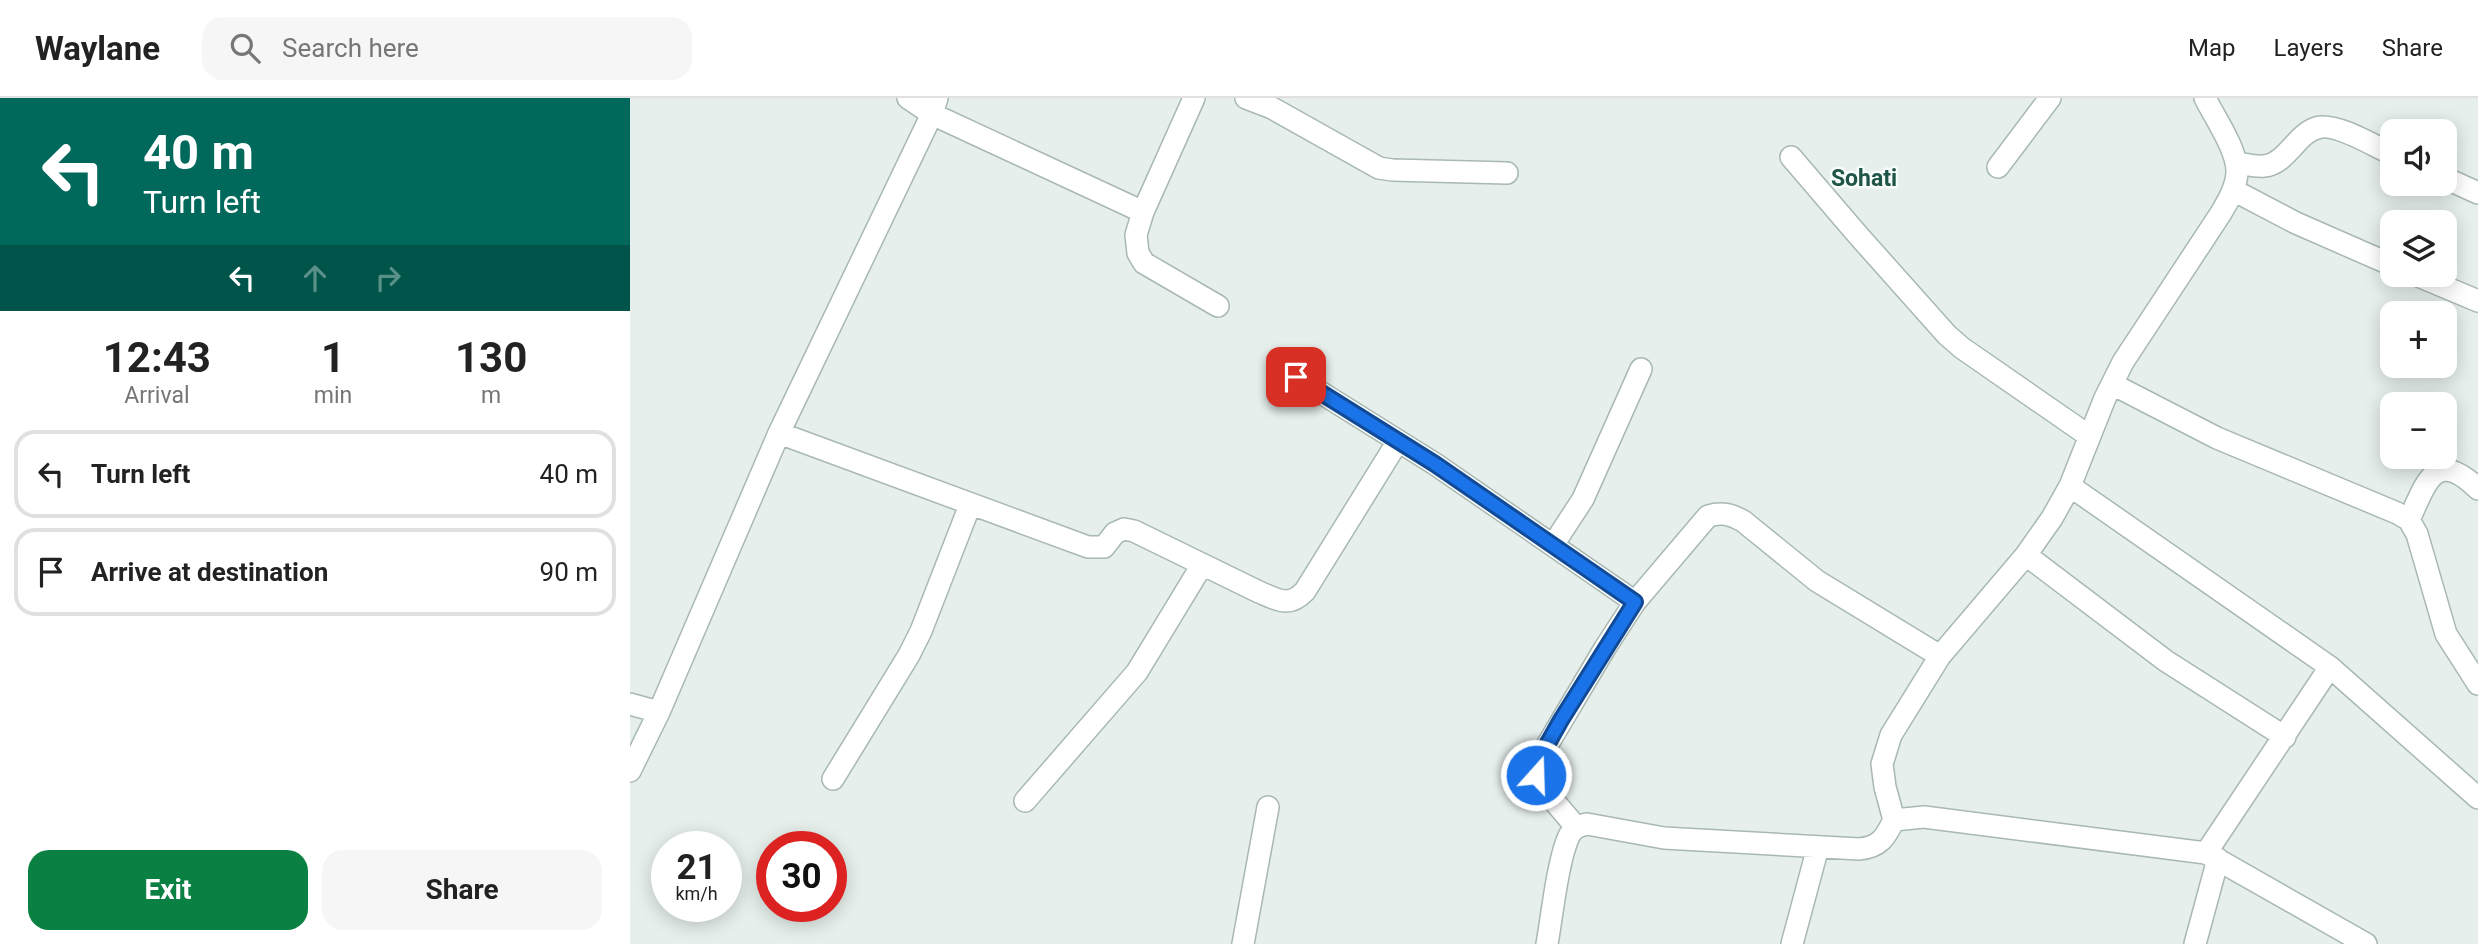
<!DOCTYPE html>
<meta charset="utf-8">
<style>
:root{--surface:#fff;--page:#f6f6f6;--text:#222;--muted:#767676;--line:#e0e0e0;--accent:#0b8043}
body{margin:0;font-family:Roboto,sans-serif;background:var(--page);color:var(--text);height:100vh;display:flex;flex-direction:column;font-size:26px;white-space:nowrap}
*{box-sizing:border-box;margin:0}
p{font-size:23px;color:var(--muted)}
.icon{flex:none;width:38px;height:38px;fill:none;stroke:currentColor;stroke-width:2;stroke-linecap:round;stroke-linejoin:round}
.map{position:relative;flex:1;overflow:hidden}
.panel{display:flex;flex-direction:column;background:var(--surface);width:630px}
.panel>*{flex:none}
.hud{background:#00695c;color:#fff;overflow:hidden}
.tools{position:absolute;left:1750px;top:21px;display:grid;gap:14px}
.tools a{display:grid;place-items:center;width:77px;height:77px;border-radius:14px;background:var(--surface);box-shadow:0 4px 18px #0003;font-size:35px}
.speed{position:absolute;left:21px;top:733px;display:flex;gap:14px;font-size:35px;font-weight:700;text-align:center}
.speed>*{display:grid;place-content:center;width:91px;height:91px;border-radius:50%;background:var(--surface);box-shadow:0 4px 18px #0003;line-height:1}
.speed small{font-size:18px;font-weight:400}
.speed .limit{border:10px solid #d22;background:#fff;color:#111}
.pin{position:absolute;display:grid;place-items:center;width:60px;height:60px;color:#fff;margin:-30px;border-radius:14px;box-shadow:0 4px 10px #0006}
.me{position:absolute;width:77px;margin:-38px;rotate:20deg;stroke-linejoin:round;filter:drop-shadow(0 0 5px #0008)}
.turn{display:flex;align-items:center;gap:24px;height:147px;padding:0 28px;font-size:32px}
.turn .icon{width:91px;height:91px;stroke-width:2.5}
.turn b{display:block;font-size:49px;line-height:60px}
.lanes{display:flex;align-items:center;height:66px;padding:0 28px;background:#0003;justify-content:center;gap:35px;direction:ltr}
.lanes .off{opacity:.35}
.eta{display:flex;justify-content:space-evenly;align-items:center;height:119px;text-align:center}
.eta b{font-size:42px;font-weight:700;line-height:49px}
.cta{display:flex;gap:14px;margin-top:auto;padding:14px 28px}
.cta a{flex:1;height:80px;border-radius:21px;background:var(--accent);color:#fff;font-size:28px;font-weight:700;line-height:80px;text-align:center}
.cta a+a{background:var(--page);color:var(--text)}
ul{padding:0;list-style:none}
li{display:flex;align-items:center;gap:21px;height:88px;margin:0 14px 10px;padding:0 14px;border:4px solid var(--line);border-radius:21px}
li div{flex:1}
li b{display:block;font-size:26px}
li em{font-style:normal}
header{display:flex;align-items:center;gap:42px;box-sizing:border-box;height:98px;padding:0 35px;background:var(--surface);border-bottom:2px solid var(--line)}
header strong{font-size:33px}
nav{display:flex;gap:38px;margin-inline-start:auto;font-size:24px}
.search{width:490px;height:63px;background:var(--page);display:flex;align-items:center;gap:18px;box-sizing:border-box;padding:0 24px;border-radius:21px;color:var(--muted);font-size:26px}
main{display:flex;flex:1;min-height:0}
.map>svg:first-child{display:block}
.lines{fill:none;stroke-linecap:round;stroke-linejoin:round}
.minor-casing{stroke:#a8b8b2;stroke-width:24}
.minor{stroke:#fff;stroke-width:21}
.route-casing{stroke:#114b97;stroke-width:18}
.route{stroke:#1a73e8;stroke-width:12}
.labels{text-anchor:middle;stroke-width:5;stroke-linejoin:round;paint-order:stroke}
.quarter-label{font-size:23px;font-weight:bold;fill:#1f5548;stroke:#f7fbf9}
</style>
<header>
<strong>Waylane</strong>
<div class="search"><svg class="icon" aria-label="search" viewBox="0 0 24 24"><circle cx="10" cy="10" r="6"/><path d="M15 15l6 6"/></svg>Search here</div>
<nav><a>Map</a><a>Layers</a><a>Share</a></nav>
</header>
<main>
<section class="panel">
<div class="hud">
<div class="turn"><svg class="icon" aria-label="left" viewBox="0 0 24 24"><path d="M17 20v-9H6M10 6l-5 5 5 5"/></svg><div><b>40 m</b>Turn left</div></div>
<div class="lanes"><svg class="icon" aria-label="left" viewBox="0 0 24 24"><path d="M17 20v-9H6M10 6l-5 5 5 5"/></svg><svg class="icon off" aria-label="ahead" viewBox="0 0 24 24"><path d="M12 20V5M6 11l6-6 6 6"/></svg><svg class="icon off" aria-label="right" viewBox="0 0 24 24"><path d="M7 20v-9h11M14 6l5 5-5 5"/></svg></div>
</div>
<div class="eta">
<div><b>12:43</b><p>Arrival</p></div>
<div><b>1</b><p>min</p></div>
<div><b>130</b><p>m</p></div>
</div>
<ul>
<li><svg class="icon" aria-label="left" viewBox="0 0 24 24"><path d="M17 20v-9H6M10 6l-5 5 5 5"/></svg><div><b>Turn left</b></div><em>40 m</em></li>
<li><svg class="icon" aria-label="arrive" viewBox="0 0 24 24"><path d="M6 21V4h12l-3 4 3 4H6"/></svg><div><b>Arrive at destination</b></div><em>90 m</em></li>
</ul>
<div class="cta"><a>Exit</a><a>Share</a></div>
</section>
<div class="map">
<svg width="1848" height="846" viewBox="0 0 1848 846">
<rect width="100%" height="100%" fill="#e6efeb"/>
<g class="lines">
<g class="minor-casing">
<path id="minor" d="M278,0l24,16 211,98
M564,0l-51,114 -7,23 2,18 6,10 74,43
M616,0l26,10 107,60 13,2 115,3
M1161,59l66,77 90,101 15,13 127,88
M1606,65c9,1 19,4 28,3 24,-2 33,-36 57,-39 19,-2 53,19 71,27
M1368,69l52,-69
M1815,80l33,15
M1603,92l63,33 96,42
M1786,177l62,26
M666,279l139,87 200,138
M1482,286l105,54 180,75 12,7 8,14 29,100 32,50
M149,335l309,114h16l11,-14 9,-4 10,2 125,61c19,8 30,16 46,-1l93,-150
M1440,388l260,181 148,131
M1779,422c17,-37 26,-73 69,-31
M923,447l30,-46 58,-130
M1396,457l140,106 119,76
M0,606l29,8
M0,673l29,-59 120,-279 153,-319 5,-16
M203,681l76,-124 12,-24 49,-126
M395,703l112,-129 65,-107
M1264,722l-9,-33 -3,-23 9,-29 49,-79 86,-101 26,-37 18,-32 35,-88 18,-36 98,-149c7,-12 15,-25 16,-40 1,-22 -22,-55 -32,-75
M946,729l-33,-39 -6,-13 2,-16 66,-111 30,-46 73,-86c14,-4 22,-2 35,5l74,60 123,75
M1576,755l124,-186
M613,846l25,-137
M917,846c5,-28 11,-85 22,-108 4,-8 10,-10 18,-12l77,14 195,11c21,-2 26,-11 35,-29l30,-3 282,36 160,91
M1162,846l26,-97
M1565,846l23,-85"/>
</g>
<use href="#minor" class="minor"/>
</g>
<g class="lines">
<g class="route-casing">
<path id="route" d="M666,279l139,87 200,138 -74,118 -22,39 -3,16"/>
</g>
<use href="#route" class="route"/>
</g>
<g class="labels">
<g class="quarter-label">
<text x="1234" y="88">Sohati</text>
</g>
</g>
</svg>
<div class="tools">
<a><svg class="icon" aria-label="sound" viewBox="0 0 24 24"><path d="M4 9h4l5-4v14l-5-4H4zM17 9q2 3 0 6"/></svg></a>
<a><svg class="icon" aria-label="layers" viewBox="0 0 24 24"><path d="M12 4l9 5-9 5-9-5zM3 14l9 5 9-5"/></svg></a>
<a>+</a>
<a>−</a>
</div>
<div class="speed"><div>21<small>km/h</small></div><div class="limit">30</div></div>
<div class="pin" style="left:666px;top:279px;background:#d93025"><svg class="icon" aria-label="arrive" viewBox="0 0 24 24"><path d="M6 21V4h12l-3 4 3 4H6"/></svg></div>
<svg class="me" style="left:906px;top:677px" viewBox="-20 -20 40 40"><circle r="17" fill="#1a73e8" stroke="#fff" stroke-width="3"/><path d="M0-11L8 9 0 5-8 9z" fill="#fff"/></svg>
</div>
</main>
